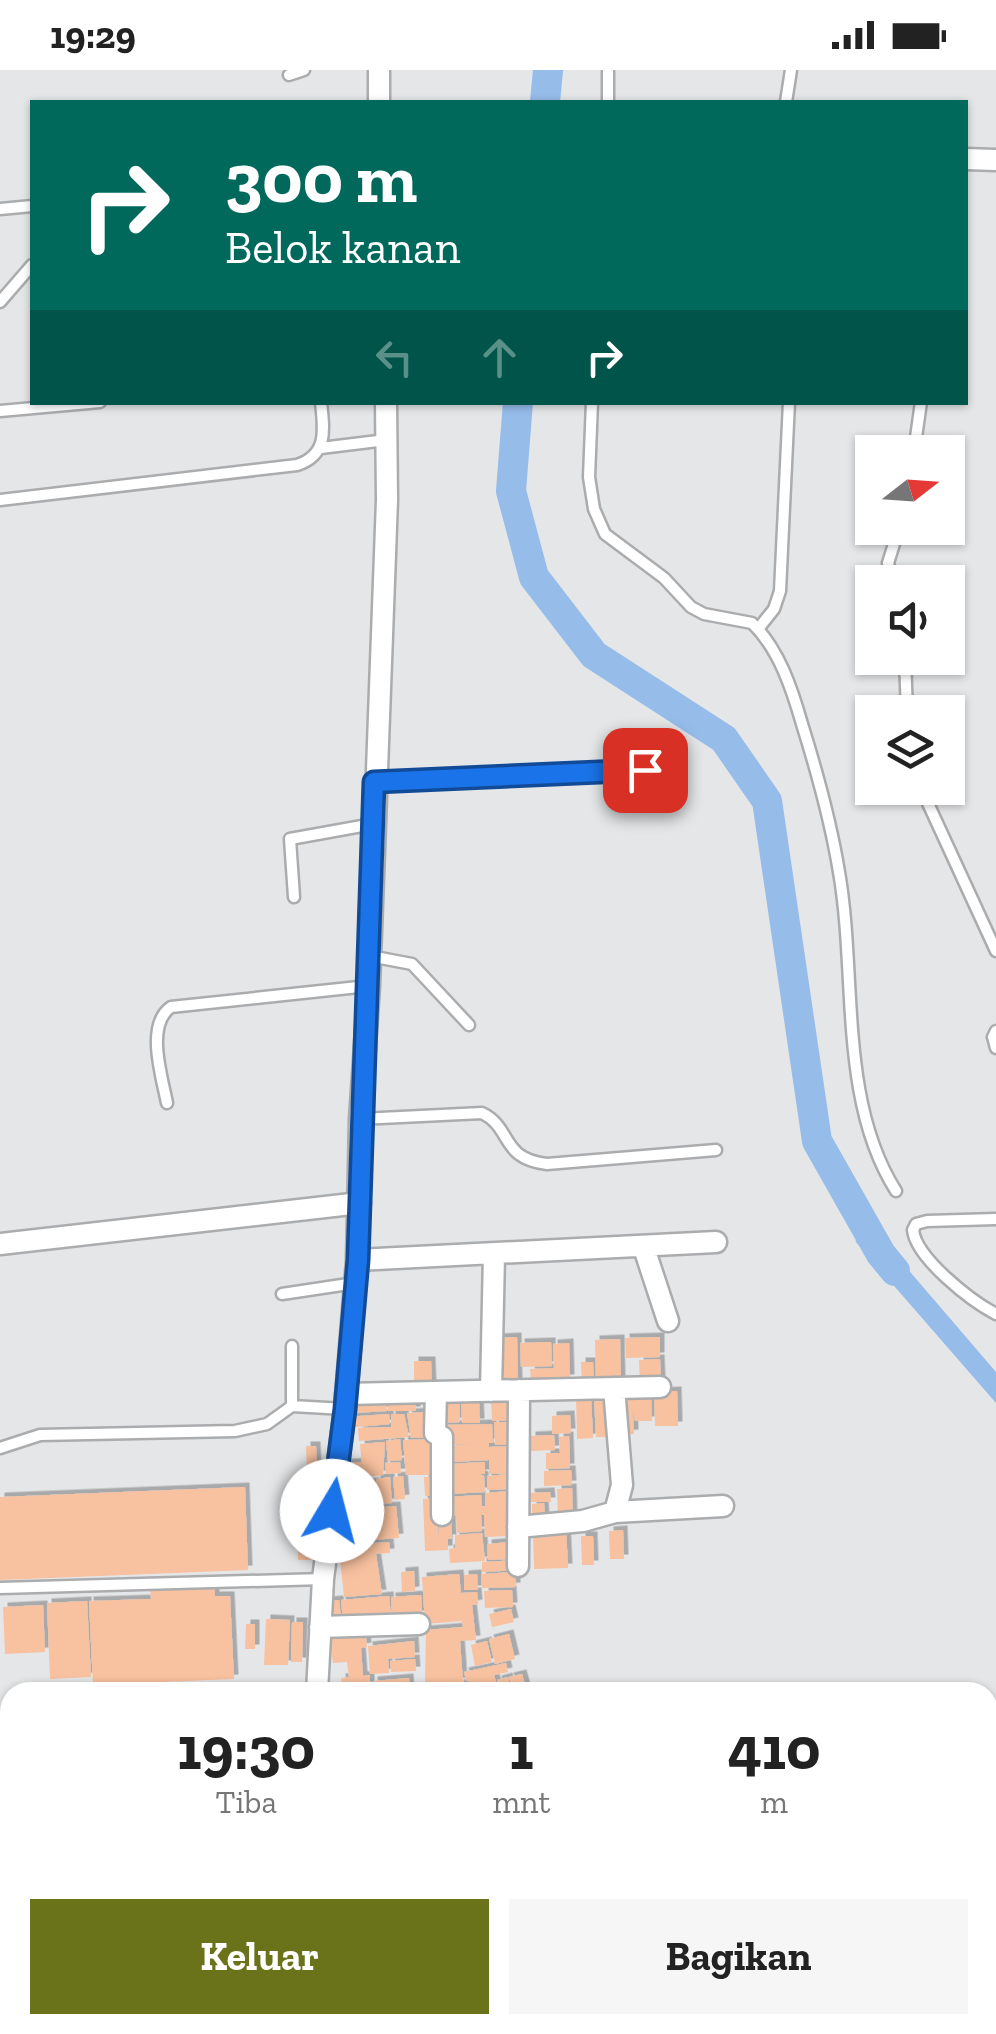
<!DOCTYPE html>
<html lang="id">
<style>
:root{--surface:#fff;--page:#f6f6f6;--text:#222;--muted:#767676;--accent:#6a721a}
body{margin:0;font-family:"Zilla Slab",serif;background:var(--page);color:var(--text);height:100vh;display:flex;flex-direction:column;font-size:38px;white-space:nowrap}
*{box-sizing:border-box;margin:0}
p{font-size:32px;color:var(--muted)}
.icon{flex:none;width:55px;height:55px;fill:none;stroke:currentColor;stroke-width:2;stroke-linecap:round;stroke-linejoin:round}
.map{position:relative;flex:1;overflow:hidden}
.drawer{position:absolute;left:0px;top:1612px;width:998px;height:352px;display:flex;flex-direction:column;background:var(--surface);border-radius:30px 30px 0 0;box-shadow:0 2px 8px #0004}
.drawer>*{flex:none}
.guide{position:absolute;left:30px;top:30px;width:938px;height:305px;border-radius:0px;box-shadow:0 2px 8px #0004;background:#00695c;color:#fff;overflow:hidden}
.needle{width:65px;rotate:73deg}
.buttons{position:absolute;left:855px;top:365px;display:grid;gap:20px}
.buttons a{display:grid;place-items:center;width:110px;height:110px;border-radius:0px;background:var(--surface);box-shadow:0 2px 8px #0004;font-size:50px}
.pin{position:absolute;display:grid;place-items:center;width:85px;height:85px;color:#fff;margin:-42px;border-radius:20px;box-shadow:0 5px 15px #0006}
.me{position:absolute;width:110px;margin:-55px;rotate:8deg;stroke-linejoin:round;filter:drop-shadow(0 0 8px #0008)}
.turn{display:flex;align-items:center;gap:35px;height:210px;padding:0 30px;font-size:45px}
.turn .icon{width:130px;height:130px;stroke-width:2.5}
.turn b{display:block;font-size:70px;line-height:85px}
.lanes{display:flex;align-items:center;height:95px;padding:0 30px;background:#0003;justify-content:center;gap:50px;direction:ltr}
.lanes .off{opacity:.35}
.eta{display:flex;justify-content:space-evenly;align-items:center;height:170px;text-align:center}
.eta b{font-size:60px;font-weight:800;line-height:70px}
.primary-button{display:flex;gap:20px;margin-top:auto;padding:20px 30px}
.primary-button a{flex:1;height:115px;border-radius:0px;background:var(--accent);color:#fff;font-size:40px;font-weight:800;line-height:115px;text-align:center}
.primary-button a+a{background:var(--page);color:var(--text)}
.status{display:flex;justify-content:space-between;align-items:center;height:70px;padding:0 50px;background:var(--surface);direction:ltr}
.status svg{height:28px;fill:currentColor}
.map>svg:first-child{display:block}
.water{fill:#96bcea}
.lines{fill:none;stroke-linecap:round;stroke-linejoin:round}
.river{stroke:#96bcea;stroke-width:30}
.building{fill:#f8c19f;filter:url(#shadow)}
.service-casing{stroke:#abacae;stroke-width:15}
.minor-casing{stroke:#abacae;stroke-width:25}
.service{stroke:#fff;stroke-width:10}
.minor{stroke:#fff;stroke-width:20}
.route-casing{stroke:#114b97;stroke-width:25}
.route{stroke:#1a73e8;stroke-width:18}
</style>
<div class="status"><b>19:29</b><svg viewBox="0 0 49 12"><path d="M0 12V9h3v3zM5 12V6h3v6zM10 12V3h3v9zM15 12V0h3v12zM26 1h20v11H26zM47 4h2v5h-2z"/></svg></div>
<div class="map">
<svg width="996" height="1964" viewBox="0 0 996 1964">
<defs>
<filter id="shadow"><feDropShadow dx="4.5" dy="-4.5" stdDeviation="0" flood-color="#0004"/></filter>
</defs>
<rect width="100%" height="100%" fill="#e5e6e8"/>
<path class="water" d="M876,1167l23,22 97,113v31l-141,-162z"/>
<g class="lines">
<path class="river" d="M545,32l3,-32
M518,332l-7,89 23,86 60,78 130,84 43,62 50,340 64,113 14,17"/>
</g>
<path class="building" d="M517,1267l1,49 -18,1 -2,-49z
M660,1267v20l-34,1 -1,-20z
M620,1269l1,45 -25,1 -1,-45z
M551,1272l1,24 -31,1 -1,-24z
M569,1273l1,36 -39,1 -1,-11 24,-1 -1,-24z
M660,1289l1,23 -21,1 -1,-23z
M414,1291h17l1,28h-18z
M581,1292h12l1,23h-12z
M677,1321l1,35h-23l-1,-34z
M619,1323l32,1 1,27h-17l-2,-12 1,25 -14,1z
M459,1325l1,27 -18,1 -1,-27z
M576,1326h15l2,42 -16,1z
M611,1326l1,41h-16l-2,-40z
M516,1327l1,23 -25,1 -1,-23z
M386,1329l1,12 -33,2 -1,-12z
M415,1329l1,12h-28v-11z
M479,1330l1,23h-18l-1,-22z
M434,1342l-1,25 -22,1 -4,-25z
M389,1344l1,10 -44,4 -1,-11z
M391,1344h13l5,23 -50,4 -1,-13 33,-1z
M570,1345l1,18 -19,1v-18z
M494,1352h21l1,22 -21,1z
M492,1354l1,19h-4v4l24,-1v27l-24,1v-14l-37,2 -1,-16 19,-2 -27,1 -1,-20z
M554,1365l1,15 -24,1v-15z
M569,1366l1,32 -24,1v-16h14l-1,-16z
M400,1369l2,21 -14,1 -2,-20z
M440,1369v36h-34l-3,-35z
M385,1372l-2,33 -20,2 -3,-33z
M306,1376h10l1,25 -10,1z
M361,1392l1,17 -20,1 -1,-16z
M400,1392l1,11 -15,1 -1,-11z
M485,1392v12h-6l5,2 1,16 -36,2 -1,-30z
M571,1400l1,15 -28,1v-15z
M509,1404l1,15 -23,1v-14z
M403,1406l2,23 -10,1 -2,-23z
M390,1407l2,26 -14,1 -2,-25z
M424,1407h16l1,19h-16z
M375,1412l2,20 -30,3 -2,-20 17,-2 1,5 1,-5z
M245,1417l3,83 -248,10v-83z
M572,1418l1,31 -15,1 -1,-31z
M510,1421l-1,45 -24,1 -1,-22h-3l1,16 -25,2 -1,-17h-5l1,23h-4v11l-23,1 -2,-52 13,-1 3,42v-23l6,-20 36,-2 1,11h3v-13z
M550,1422l1,10h-20l-1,-9z
M544,1433l1,18 -13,1v-18z
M365,1436l2,29 -26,2 1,-29z
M396,1436l3,32 -28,2 -2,-32z
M297,1452h14l1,38h-14z
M566,1458l2,40 -34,1 -1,-40z
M623,1460l1,29h-14l-1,-28z
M482,1463l3,28 -35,2 -1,-14 6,-1v-13z
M581,1466h12l1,29h-12z
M355,1468l1,18 2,-12 31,-2 1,11 -14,1 6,40 -38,3 -6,-57z
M511,1472l1,17 -24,1 -1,-16z
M517,1490l1,10 -36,2v-10z
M414,1501l1,20 -13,1 -1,-20z
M515,1502l1,15 -34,1 -1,-14z
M459,1504l2,19 16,-1 1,12 -6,1 4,35 -16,1 3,41 -15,1v9h-12l-1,-8 -10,1 1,-55 37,-3 -1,-6 -37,3 -3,-47z
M477,1504l1,16h-14v-15z
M214,1514l1,12h15l4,83 -141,6 -4,-84 62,-2 -1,-12z
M512,1520l1,17 -28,1 -1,-17z
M421,1525l1,20 -30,2 -1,-20z
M389,1526l2,20 -48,4 -2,-20z
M339,1530l2,18 -14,2 -1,-19z
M87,1531l4,76 -41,2 -3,-76z
M43,1535l2,47 -40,2 -2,-47z
M511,1539l3,13 -22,5 -3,-13z
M266,1549l24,1 -2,45h-24z
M292,1552h11l-1,40h-11z
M246,1554h9v25h-10z
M365,1556l2,21 -6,1 2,28 7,-1v11l-28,2 -1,-10 8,-1 -2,-15 -14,1 -5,-34z
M509,1564l6,25 -20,5 -6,-25z
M414,1571l1,16 -27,2 1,14 -19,1 -2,-28z
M487,1571l5,21 -17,4 -4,-21z
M415,1589l1,12 -25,1 -1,-11z
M506,1593l2,9 -14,3 3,10 -21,7h-15l-2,-8 13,-3h-6l-2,-9z
M522,1604l5,18h-14l-4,-15z
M508,1607l3,15h-11l-3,-12z
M409,1608l1,14h-36l-1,-11z
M158,1955h71v9h-71z
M314,1955h21l1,9h-22z
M337,1955h18l1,9h-18z
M359,1955h35l1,6 -35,3z
M434,1955h36l-1,9 -36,-2z
M473,1955h33v7l-32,2z
M547,1955h17l-1,9h-17z"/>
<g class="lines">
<g class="service-casing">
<path id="service" d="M289,5l15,-5
M608,32v-32
M786,32l5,-32
M0,139l32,-3
M0,232l32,-37
M592,332l-3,75 5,32 11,25 59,44 27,29 13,7 48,9c27,26 40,66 50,101 15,48 29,99 37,148 18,102 -1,228 57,319
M0,341l100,-9
M321,378l65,-8
M914,382l7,-50
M0,430l297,-35c31,-10 27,-35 24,-63
M893,512l-5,-19 11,-35
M758,559l16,-20 6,-18 9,-189
M905,588l2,54
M374,712l304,-12
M921,718l75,163
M294,827l-4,-58 83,-15
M370,886l42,8 57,61
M996,961l-3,6 3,11
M167,1033c-5,-26 -22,-78 4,-96l197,-21
M360,1049l122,-6c31,15 17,45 65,51l169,-14
M996,1149l-69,2 -11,3 -3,6c3,28 58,71 83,84
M282,1224l73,-11
M292,1336v-60
M0,1378l40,-13 195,-4 32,-7 25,-18 53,3
M0,1518l323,-9"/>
</g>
<g class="minor-casing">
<path id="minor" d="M379,0v32
M965,89l31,1
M0,1174l360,-41
M644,1178l24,73
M357,1190l359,-18
M614,1318l8,97 -7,27
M491,1321l3,-136
M436,1322l-1,41 7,4v78
M346,1324l314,-7
M518,1457l65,-6 32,-9 108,-6
M518,1496l1,-176
M320,1557l99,-3
M317,1622l6,-113 22,-170 12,-149 3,-141 9,-133 18,-486 -1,-98
M415,1955v9
M293,1964l1,-9"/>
</g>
<use href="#service" class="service"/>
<use href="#minor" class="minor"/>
</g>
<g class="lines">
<g class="route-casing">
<path id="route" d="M332,1441l13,-102 13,-149 16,-478 271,-12"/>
</g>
<use href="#route" class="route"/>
</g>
</svg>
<div class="buttons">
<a><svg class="needle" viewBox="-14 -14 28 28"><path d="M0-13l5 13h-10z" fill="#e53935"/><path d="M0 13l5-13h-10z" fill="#767676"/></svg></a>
<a><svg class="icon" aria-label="sound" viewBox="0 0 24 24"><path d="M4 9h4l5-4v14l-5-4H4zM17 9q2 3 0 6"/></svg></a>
<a><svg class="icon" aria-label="layers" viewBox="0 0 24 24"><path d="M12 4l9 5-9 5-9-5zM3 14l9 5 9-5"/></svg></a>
</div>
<div class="pin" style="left:645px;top:700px;background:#d93025"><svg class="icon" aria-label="arrive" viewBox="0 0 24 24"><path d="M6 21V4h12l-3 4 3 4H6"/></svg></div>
<svg class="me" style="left:332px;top:1441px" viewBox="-20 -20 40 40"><circle r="19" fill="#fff"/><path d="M0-13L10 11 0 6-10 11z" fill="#1a73e8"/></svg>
<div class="guide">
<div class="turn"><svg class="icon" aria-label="right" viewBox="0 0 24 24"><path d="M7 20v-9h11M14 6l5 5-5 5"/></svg><div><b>300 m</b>Belok kanan</div></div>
<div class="lanes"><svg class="icon off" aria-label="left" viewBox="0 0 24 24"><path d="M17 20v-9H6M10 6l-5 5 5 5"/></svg><svg class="icon off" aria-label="ahead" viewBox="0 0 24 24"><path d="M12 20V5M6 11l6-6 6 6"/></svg><svg class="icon" aria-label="right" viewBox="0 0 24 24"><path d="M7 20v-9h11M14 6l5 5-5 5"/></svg></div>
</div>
<section class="drawer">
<div class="eta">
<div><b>19:30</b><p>Tiba</p></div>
<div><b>1</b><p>mnt</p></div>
<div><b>410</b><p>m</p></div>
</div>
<div class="primary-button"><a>Keluar</a><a>Bagikan</a></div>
</section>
</div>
